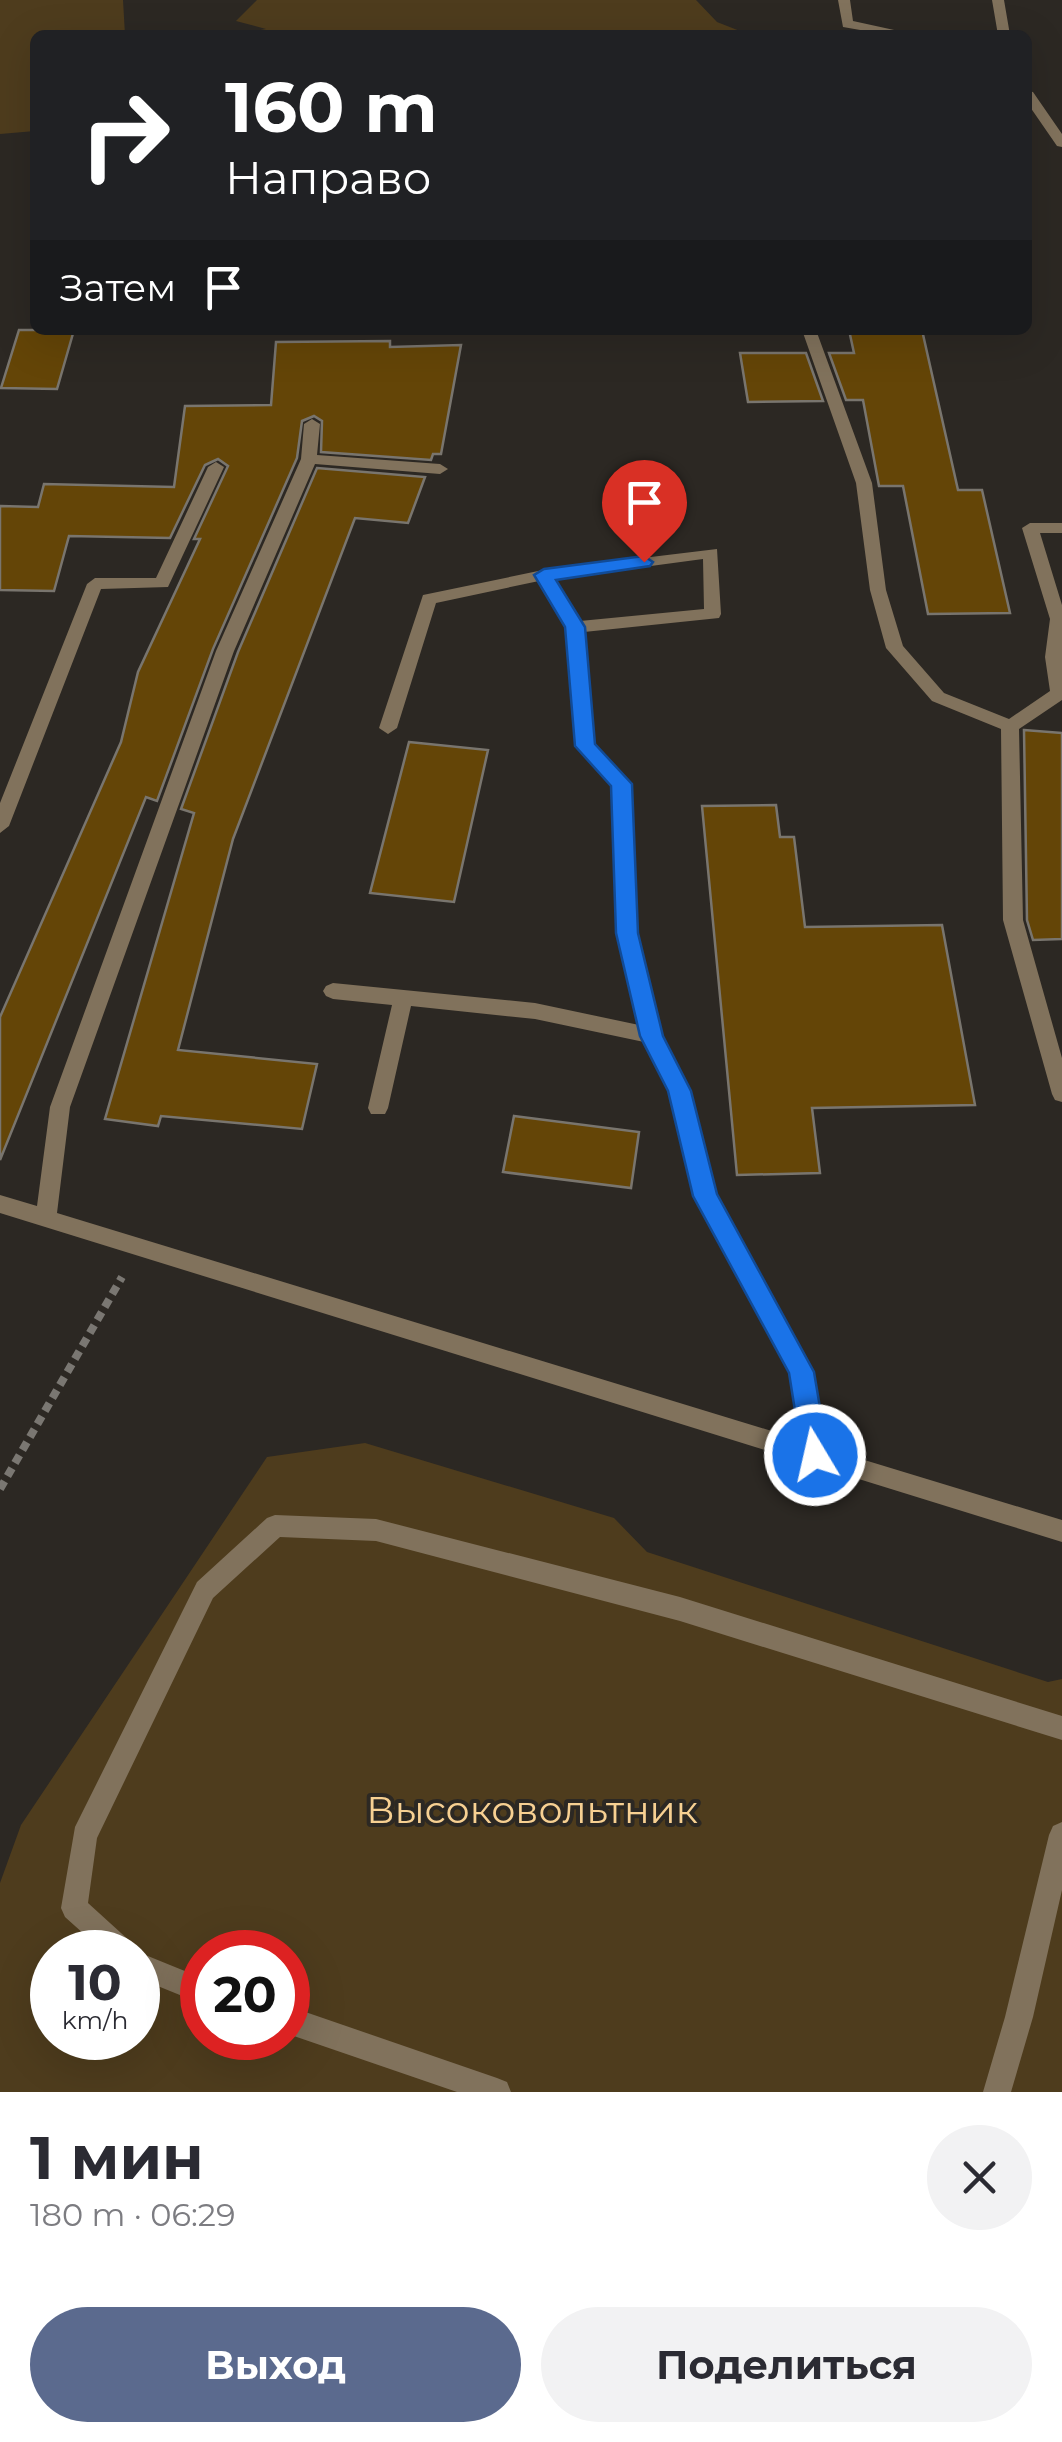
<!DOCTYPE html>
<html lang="ru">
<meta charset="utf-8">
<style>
:root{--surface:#fff;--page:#f2f2f3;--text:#2b2b33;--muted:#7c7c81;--accent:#5b6a8e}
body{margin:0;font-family:Montserrat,sans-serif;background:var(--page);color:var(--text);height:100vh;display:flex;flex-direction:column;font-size:38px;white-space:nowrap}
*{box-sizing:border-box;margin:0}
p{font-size:32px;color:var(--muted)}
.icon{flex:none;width:55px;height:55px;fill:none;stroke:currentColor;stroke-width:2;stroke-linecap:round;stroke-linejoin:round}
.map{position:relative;height:2092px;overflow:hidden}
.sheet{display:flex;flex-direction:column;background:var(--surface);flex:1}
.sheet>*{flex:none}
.banner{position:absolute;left:30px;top:30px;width:1002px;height:305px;border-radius:15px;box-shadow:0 10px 40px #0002;background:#202124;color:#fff;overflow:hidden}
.speed{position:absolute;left:30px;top:1930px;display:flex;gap:20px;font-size:50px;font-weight:700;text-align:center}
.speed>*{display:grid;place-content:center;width:130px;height:130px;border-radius:50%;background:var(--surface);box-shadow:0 10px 40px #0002;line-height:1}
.speed small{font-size:25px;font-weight:400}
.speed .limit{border:15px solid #d22;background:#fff;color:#111}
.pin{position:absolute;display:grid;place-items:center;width:85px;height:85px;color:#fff;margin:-102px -42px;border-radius:50% 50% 50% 0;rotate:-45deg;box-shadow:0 0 10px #0007}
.pin .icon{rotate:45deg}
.me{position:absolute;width:110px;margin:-55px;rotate:351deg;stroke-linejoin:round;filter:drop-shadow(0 0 8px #0008)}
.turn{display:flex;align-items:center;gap:35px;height:210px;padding:0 30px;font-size:45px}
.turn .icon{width:130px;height:130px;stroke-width:2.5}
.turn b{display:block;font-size:70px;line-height:85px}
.then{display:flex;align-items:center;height:95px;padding:0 30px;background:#0003;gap:20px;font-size:38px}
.round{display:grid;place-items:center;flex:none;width:105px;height:105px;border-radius:52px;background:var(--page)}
.overview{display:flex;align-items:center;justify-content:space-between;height:170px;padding:0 30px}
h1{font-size:60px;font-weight:700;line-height:75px}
.primary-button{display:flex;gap:20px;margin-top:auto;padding:20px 30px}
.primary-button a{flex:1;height:115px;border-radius:60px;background:var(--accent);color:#fff;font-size:40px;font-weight:700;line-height:115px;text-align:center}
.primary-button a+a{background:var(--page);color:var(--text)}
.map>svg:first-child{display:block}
.green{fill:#4e3c1d;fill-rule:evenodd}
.building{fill:#644507;stroke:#79756e;stroke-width:2.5}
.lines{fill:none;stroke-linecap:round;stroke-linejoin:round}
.path{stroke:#7a7772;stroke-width:8;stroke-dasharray:9 6;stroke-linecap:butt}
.lane{fill:#81725c;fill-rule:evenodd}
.route{fill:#1a73e8;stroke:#114b97;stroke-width:2.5}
.labels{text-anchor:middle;stroke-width:8;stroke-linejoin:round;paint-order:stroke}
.near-park-label{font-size:38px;fill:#f7d092;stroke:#2c2823}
</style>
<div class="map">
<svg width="1062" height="2092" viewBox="0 0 1062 2092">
<rect width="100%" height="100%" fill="#2c2823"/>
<path class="green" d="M0,0h123l2,35h-90v96l-35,3z
M257,0h439l21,22 33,13h-517l33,-6 -30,-8z
M365,1443l249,75 33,34 401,130 14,-3v413h-1062v-209l21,-58 246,-368zM52,1952h86v86h-86zM202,1952h86v86h-86z"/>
<path class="building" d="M19,330h55l-17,59 -56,-1z
M849,330h73l36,160h24l28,123 -82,1 -25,-128h-24l-16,-86h-17l-17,-47h25z
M390,341v6l71,-2 -20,109h-8l-2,6 -110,-8 1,-31 -8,-5 -12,5 -5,37 -84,191 -56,152 -11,-4 -146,363v-143l121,-275 17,-70 62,-133h-6l34,-73 -10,-7 -13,6 -35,73 -101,-2 -15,55 -54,-1v-84l38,1 6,-23 130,3 11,-81 86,-1 5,-63z
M740,353h66l17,48 -75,1z
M317,468l108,9 -17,46 -53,-5 -122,321 -55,211 139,14 -15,65 -141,-13 -3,10 -53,-7 89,-306 -13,-4 57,-157z
M1024,730l38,3v206l-29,1 -6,-20z
M409,742l79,8 -34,152 -84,-9z
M776,805l4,32h14l11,90 137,-2 33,180 -163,3 8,65 -83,2 -35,-369z
M514,1116l125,16 -8,56 -128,-16z"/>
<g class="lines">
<path class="path" d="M0,1489l122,-212"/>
<path class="lane" d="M838,0h12l3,21 64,14h-28l-46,-8z
M992,0h12l6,35h-12z
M1028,91l5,1 29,42v13l-5,-1 -29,-42z
M238,330h120l-7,4h-106z
M802,330h14l56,153 14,107 17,56 41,47 65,26 41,-28 -5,-34 5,-38 -28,-91 8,-5h32v10h-22l22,72v95l-43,29 4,191 39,138v44l-7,-2 -3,-6 -49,-174 -2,-191 -69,-28 -46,-53 -16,-58 -14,-107z
M312,419l8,5 -3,31 123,9 8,5 -8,5 -125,-10 -81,187 -164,456 -13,106 744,227 -10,-67 -97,-178 -25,-104 -25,-49 -109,-23 -124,-13 -23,102 -3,6h-14l-3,-6 24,-103 -59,-6 -7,-3 -3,-5 3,-5 7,-3 202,20 104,22 -22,-92 -5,-147 -36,-40 -9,-119 -28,-46 -103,22 -39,125 -9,6 -9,-6 44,-133 120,-25 174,-21 4,65 -2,4 -135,14 10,112 36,40 7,149 24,103 28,55 26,103 98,178 12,76 237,72v22l-1062,-329v-18l37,11 13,-99 166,-456 85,-192 3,-35zM703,559l1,50 -124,12 -26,-42z
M216,462l8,5 -56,120 -67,2 -92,237 -9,7v-30l87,-219 8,-6h61l52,-111z
M275,1515l101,4 304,78 382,119v24l-382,-119 -304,-80 -96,-4 -67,61 -116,240 -9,65 44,40 4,9h2l64,26v26l-64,-26v-26h-34l-39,-35 -4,-9 14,-81 122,-245 70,-64z
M1062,1822v68l-29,127 -22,75h-28l22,-75 44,-182 4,-9z
M288,2006l209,72 10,4 4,10h-54l-169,-58z"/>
</g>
<path class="route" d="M644,556l9,6 -3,4 -94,14 29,47 10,117 37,40 6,149 25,103 28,55 26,103 97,178 14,83 -4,8 -9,4 -9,-4 -4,-8 -13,-82 -96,-177 -25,-105 -28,-55 -24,-103 -5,-147 -36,-40 -10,-119 -31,-52 10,-6z"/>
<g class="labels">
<g class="near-park-label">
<text x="532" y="1823">Высоковольтник</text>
</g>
</g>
</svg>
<div class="speed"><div>10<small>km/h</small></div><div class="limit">20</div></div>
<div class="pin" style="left:644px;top:562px;background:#d93025"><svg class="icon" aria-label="arrive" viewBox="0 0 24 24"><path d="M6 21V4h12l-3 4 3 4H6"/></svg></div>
<svg class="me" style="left:815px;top:1455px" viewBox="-20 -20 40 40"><circle r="17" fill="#1a73e8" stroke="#fff" stroke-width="3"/><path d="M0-11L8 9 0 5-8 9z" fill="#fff"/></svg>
<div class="banner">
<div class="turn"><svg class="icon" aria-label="right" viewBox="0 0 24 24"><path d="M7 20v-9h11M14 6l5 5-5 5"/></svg><div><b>160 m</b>Направо</div></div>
<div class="then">Затем<svg class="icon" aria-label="arrive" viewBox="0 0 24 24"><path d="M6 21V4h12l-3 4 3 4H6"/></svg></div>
</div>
</div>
<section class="sheet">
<div class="overview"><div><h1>1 мин</h1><p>180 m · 06:29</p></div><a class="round"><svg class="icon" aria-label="close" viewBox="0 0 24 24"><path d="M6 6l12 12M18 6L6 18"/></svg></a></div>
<div class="primary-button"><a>Выход</a><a>Поделиться</a></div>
</section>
